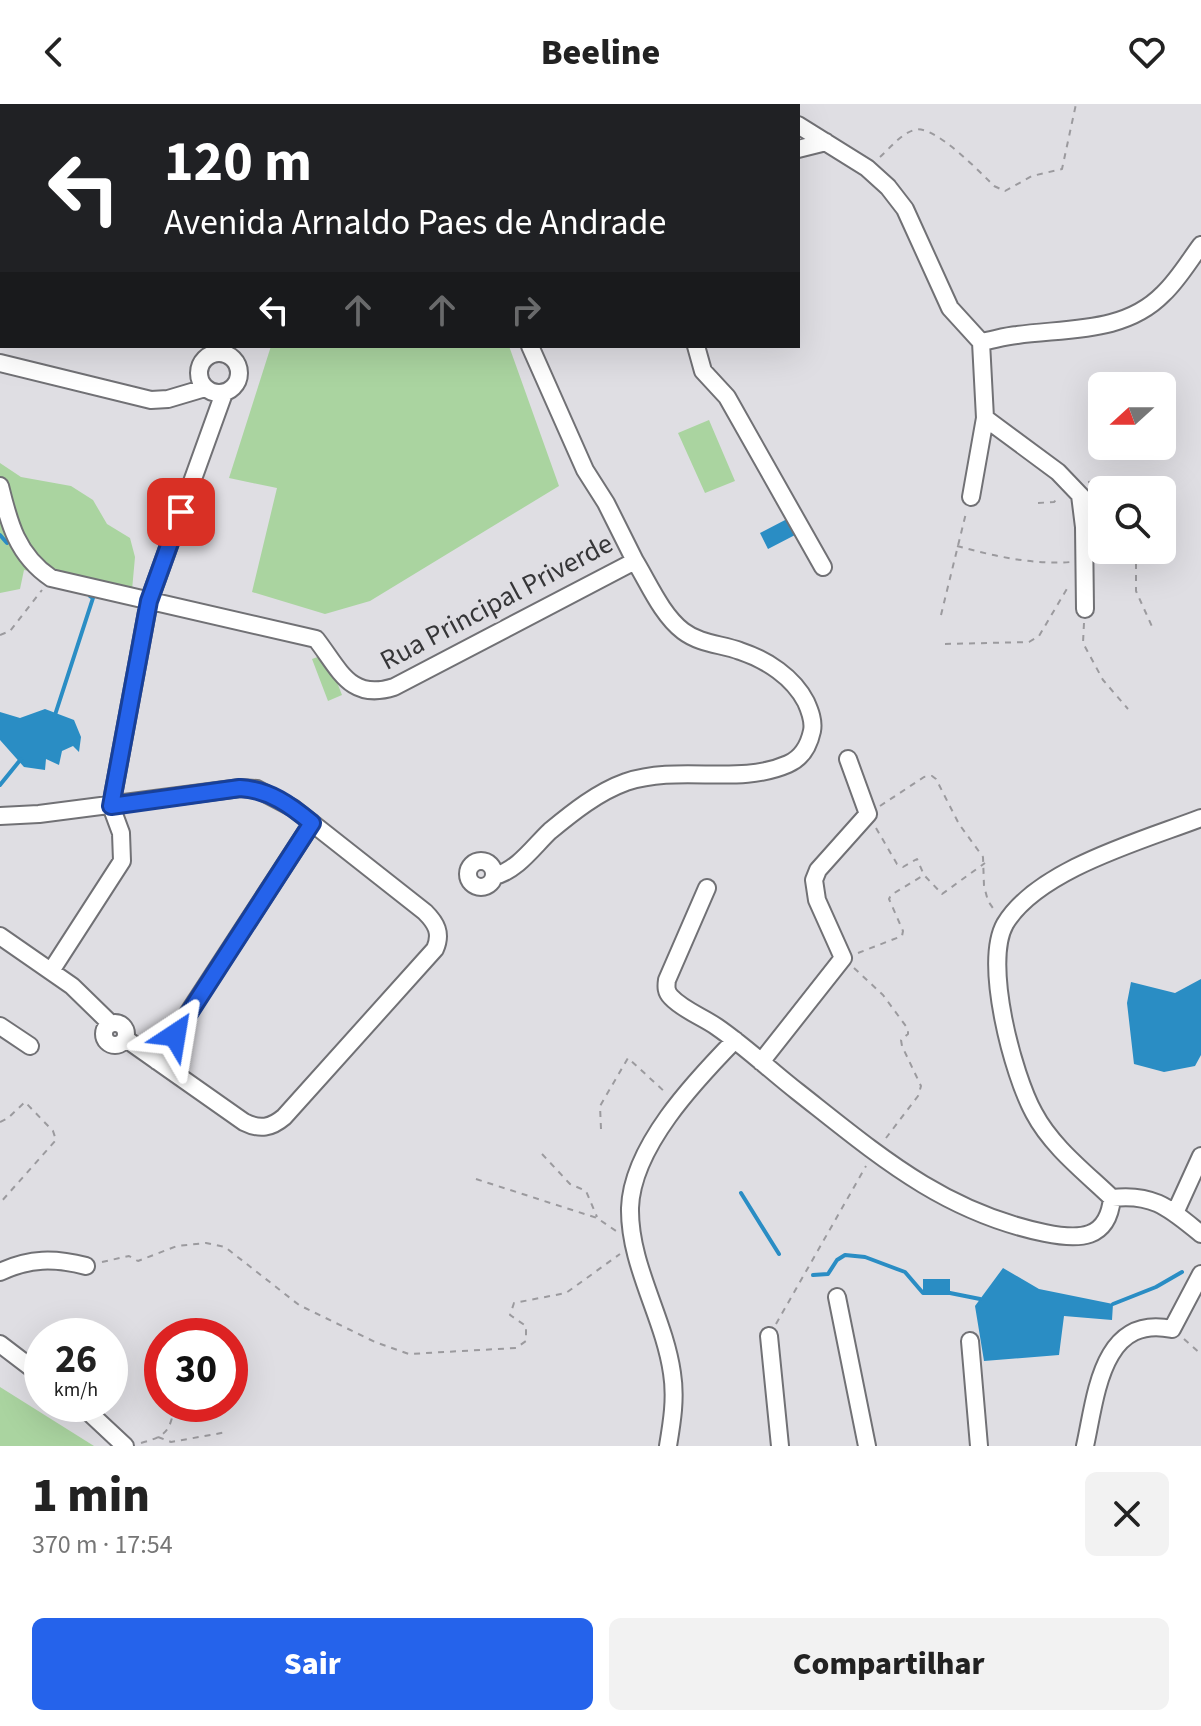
<!DOCTYPE html>
<html lang="pt">
<meta charset="utf-8">
<style>
:root{--surface:#fff;--page:#f2f2f2;--text:#222;--muted:#767676;--accent:#2563eb}
body{margin:0;font-family:"Source Sans 3",sans-serif;background:var(--page);color:var(--text);height:100vh;display:flex;flex-direction:column;font-size:30px;white-space:nowrap}
*{box-sizing:border-box;margin:0}
p{font-size:26px;color:var(--muted)}
.icon{flex:none;width:44px;height:44px;fill:none;stroke:currentColor;stroke-width:2;stroke-linecap:round;stroke-linejoin:round}
.map{position:relative;height:1342px;overflow:hidden}
.details{display:flex;flex-direction:column;background:var(--surface);flex:1}
.details>*{flex:none}
.top-card{position:absolute;left:0px;top:0px;width:800px;height:244px;box-shadow:0 8px 32px #0002;background:#202124;color:#fff;overflow:hidden}
.needle{width:52px;rotate:249deg}
.controls{position:absolute;left:1088px;top:268px;display:grid;gap:16px}
.controls a{display:grid;place-items:center;width:88px;height:88px;border-radius:12px;background:var(--surface);box-shadow:0 8px 32px #0002;font-size:40px}
.speed{position:absolute;left:24px;top:1214px;display:flex;gap:16px;font-size:40px;font-weight:700;text-align:center}
.speed>*{display:grid;place-content:center;width:104px;height:104px;border-radius:50%;background:var(--surface);box-shadow:0 8px 32px #0002;line-height:1}
.speed small{font-size:20px;font-weight:400}
.speed .limit{border:12px solid #d22;background:#fff;color:#111}
.pin{position:absolute;display:grid;place-items:center;width:68px;height:68px;color:#fff;margin:-34px;border-radius:16px;box-shadow:0 4px 12px #0006}
.me{position:absolute;width:88px;margin:-44px;rotate:33deg;stroke-linejoin:round;filter:drop-shadow(0 0 6px #0008)}
.turn{display:flex;align-items:center;gap:28px;height:168px;padding:0 32px;font-size:36px}
.turn .icon{width:104px;height:104px;stroke-width:2.5}
.turn b{display:block;font-size:56px;line-height:68px}
.lanes{display:flex;align-items:center;height:76px;padding:0 32px;background:#0003;justify-content:center;gap:40px;direction:ltr}
.lanes .off{opacity:.35}
.round{display:grid;place-items:center;flex:none;width:84px;height:84px;border-radius:12px;background:var(--page)}
.headline{display:flex;align-items:center;justify-content:space-between;height:136px;padding:0 32px}
h1{font-size:48px;font-weight:800;line-height:60px}
.action{display:flex;gap:16px;margin-top:auto;padding:16px 32px}
.action a{flex:1;height:92px;border-radius:12px;background:var(--accent);color:#fff;font-size:32px;font-weight:800;line-height:92px;text-align:center}
.action a+a{background:var(--page);color:var(--text)}
header{display:flex;justify-content:space-between;align-items:center;height:104px;padding:0 32px;background:var(--surface);font-size:36px;font-weight:800}
.map>svg:first-child{display:block}
.green{fill:#aad4a0}
.water{fill:#2a8dc4}
.lines{fill:none;stroke-linecap:round;stroke-linejoin:round}
.stream{stroke:#2a8dc4;stroke-width:4}
.minor-casing{stroke:#717175;stroke-width:20}
.path{stroke:#9b9a9e;stroke-width:2;stroke-dasharray:6 6;stroke-linecap:butt}
.minor{stroke:#fff;stroke-width:16}
.route-casing{stroke:#184099;stroke-width:20}
.route{stroke:#2563eb;stroke-width:14}
.labels{text-anchor:middle;stroke-width:7;stroke-linejoin:round;paint-order:stroke}
.street-label{font-size:28px;fill:#363638;stroke:#dfdee3}
</style>
<header><svg class="icon" aria-label="back" viewBox="0 0 24 24"><path d="M15 5l-7 7 7 7"/></svg>Beeline<svg class="icon" aria-label="heart" viewBox="0 0 24 24"><path d="M12 20l-8-8c-3-5 5-10 8-4 3-6 11-1 8 4z"/></svg></header>
<div class="map">
<svg width="1201" height="1342" viewBox="0 0 1201 1342">
<rect width="100%" height="100%" fill="#dfdee3"/>
<path class="green" d="M0,0l43,2h-41l-2,215z
M271,242h238l50,140 -189,115 -45,13 -73,-22 25,-104 -48,-10z
M709,316l26,61 -30,12 -27,-60z
M0,359l21,14 50,9 22,14 14,24 23,14 5,19 -3,33 -108,-20 -4,19 -20,4z
M326,550l16,41 -14,6 -16,-42z
M0,1283l94,59h-94z"/>
<path class="water" d="M787,415l8,16 -27,14 -8,-16z
M45,605l29,11 7,17 -2,15 -6,-6 -11,5 -3,14 -13,-6 -1,11 -21,-3 -24,-27v-28l20,6z
M1201,875v76l-6,11 -31,6 -30,-8 -7,-61 4,-21 44,11z
M1003,1164l36,21 74,15 -1,16 -48,-4 -5,39 -75,6 -9,-55z
M923,1175h27v14h-27z"/>
<g class="lines">
<path class="stream" d="M0,431l7,8
M54,614l39,-120 -3,-2
M0,681l21,-26
M741,1089l38,61
M813,1171l15,-1 9,-14 8,-5 20,2 40,15 18,21h27l30,6
M1113,1200l43,-17 26,-15"/>
<g class="minor-casing">
<path id="minor" d="M470,0l1,2
M759,0l5,2
M608,2l1,-2
M798,21l69,43 21,19 17,22 45,99 31,34
M798,45l28,-7
M981,238c12,-2 24,-6 36,-7 51,-7 108,-2 146,-41 15,-14 26,-33 38,-49
M696,242l7,25 24,26 96,170
M199 269a20 20 0 1 1 40 0a20 20 0 1 1-40 0Z
M0,259l151,37 17,-1 37,-11
M985,314l73,54 44,46
M0,382c9,37 17,69 51,92l265,61c24,31 34,62 78,48l241,-126 -29,-58 -21,-33 -55,-124
M1080,391l4,32 1,82
M971,393l14,-79 -4,-76
M1142,446l18,4
M111,702l38,-205 75,-208
M0,712l39,-2 201,-26 17,1 36,19 132,104c11,11 17,21 10,37l-151,168c-13,11 -24,13 -40,5l-118,-83
M468 770a13 13 0 1 1 26 0a13 13 0 1 1-26 0Z
M494,772c23,-5 40,-30 56,-45 23,-19 48,-39 76,-49 55,-18 112,4 162,-18 14,-6 21,-19 24,-33 2,-10 -2,-20 -6,-29 -13,-25 -39,-42 -66,-51 -19,-7 -40,-7 -57,-20 -21,-16 -34,-47 -48,-70
M707,784l-40,92c-1,7 -1,12 4,17 12,13 32,20 46,30 29,20 54,44 81,65 80,63 145,120 247,141 34,7 63,7 67,-35
M0,832l72,50 39,38
M51,867l71,-110 -1,-28 -10,-27
M104 930a11 11 0 1 1 22 0a11 11 0 1 1-22 0Z
M0,922l30,20
M157,957l155,-238
M761,958l82,-104 -26,-58 -3,-20 4,-10 50,-56 -20,-55
M1112,1094c-27,-26 -60,-51 -78,-85 -21,-38 -51,-150 -29,-189 33,-55 139,-84 196,-106
M1112,1094c42,-5 58,11 89,36
M1175,1109l26,-57
M0,1168c30,-14 54,-14 86,-6
M837,1193l30,149
M769,1232l11,110
M970,1237l9,105
M0,1240l42,32
M80,1300l45,42
M668,1342c4,-24 8,-48 4,-73 -8,-56 -43,-108 -42,-165 2,-61 65,-127 105,-168
M1085,1342c11,-49 16,-132 87,-117l29,-55"/>
</g>
<path class="path" d="M880,53c10,-9 21,-23 34,-27 19,-7 67,43 80,56l11,5 27,-15 30,-7 14,-65
M1088,378l23,-2 22,3
M1038,399l16,-1 5,-5
M957,442c37,10 76,19 114,16
M1136,459v28l18,40
M941,511l25,-102
M1084,519l-1,20 20,37 25,29
M0,531l10,-4 32,-41
M945,540l84,-2 10,-6 29,-49
M880,702l44,-29 8,-1 4,3 23,45 24,33 1,29 4,15 7,10
M876,724l21,36 6,3 14,-8 7,16 18,19 43,-31
M858,849l44,-17 1,-5 -14,-32 2,-4 33,-20
M854,864l29,27 25,34v5l-7,6 1,6 19,40 -3,10 -32,42
M0,1018l8,-4 17,-16 28,29 3,9 -56,63
M601,1025l-1,-23 28,-48 38,35
M542,1050l28,30 16,7 11,26
M476,1075l121,39 19,13
M102,1158l27,-6 9,5 39,-15 29,-3 19,4 74,58 76,37 34,12 107,-6 10,-7v-15l-16,-11 4,-12 52,-10 54,-39
M776,1220l90,-158
M1184,1235l17,15
M156,1240l6,1
M158,1333l13,5 56,-10
M141,1339c26,-7 29,-12 34,-39"/>
<use href="#minor" class="minor"/>
</g>
<g class="lines">
<g class="route-casing">
<path id="route" d="M175,931l137,-212c-22,-18 -42,-33 -72,-35l-129,18 38,-205 32,-89"/>
</g>
<use href="#route" class="route"/>
</g>
<g class="labels">
<g class="street-label">
<text transform="translate(496 497) rotate(-28)" y="10">Rua Principal Priverde</text>
</g>
</g>
</svg>
<div class="controls">
<a><svg class="needle" viewBox="-14 -14 28 28"><path d="M0-13l5 13h-10z" fill="#e53935"/><path d="M0 13l5-13h-10z" fill="#767676"/></svg></a>
<a><svg class="icon" aria-label="search" viewBox="0 0 24 24"><circle cx="10" cy="10" r="6"/><path d="M15 15l6 6"/></svg></a>
</div>
<div class="speed"><div>26<small>km/h</small></div><div class="limit">30</div></div>
<div class="pin" style="left:181px;top:408px;background:#d93025"><svg class="icon" aria-label="arrive" viewBox="0 0 24 24"><path d="M6 21V4h12l-3 4 3 4H6"/></svg></div>
<svg class="me" style="left:175px;top:931px" viewBox="-20 -20 40 40"><path d="M0-17L14 15 0 8-14 15z" fill="#2563eb" stroke="#fff" stroke-width="4"/></svg>
<div class="top-card">
<div class="turn"><svg class="icon" aria-label="left" viewBox="0 0 24 24"><path d="M17 20v-9H6M10 6l-5 5 5 5"/></svg><div><b>120 m</b>Avenida Arnaldo Paes de Andrade</div></div>
<div class="lanes"><svg class="icon" aria-label="left" viewBox="0 0 24 24"><path d="M17 20v-9H6M10 6l-5 5 5 5"/></svg><svg class="icon off" aria-label="ahead" viewBox="0 0 24 24"><path d="M12 20V5M6 11l6-6 6 6"/></svg><svg class="icon off" aria-label="ahead" viewBox="0 0 24 24"><path d="M12 20V5M6 11l6-6 6 6"/></svg><svg class="icon off" aria-label="right" viewBox="0 0 24 24"><path d="M7 20v-9h11M14 6l5 5-5 5"/></svg></div>
</div>
</div>
<section class="details">
<div class="headline"><div><h1>1 min</h1><p>370 m · 17:54</p></div><a class="round"><svg class="icon" aria-label="close" viewBox="0 0 24 24"><path d="M6 6l12 12M18 6L6 18"/></svg></a></div>
<div class="action"><a>Sair</a><a>Compartilhar</a></div>
</section>
